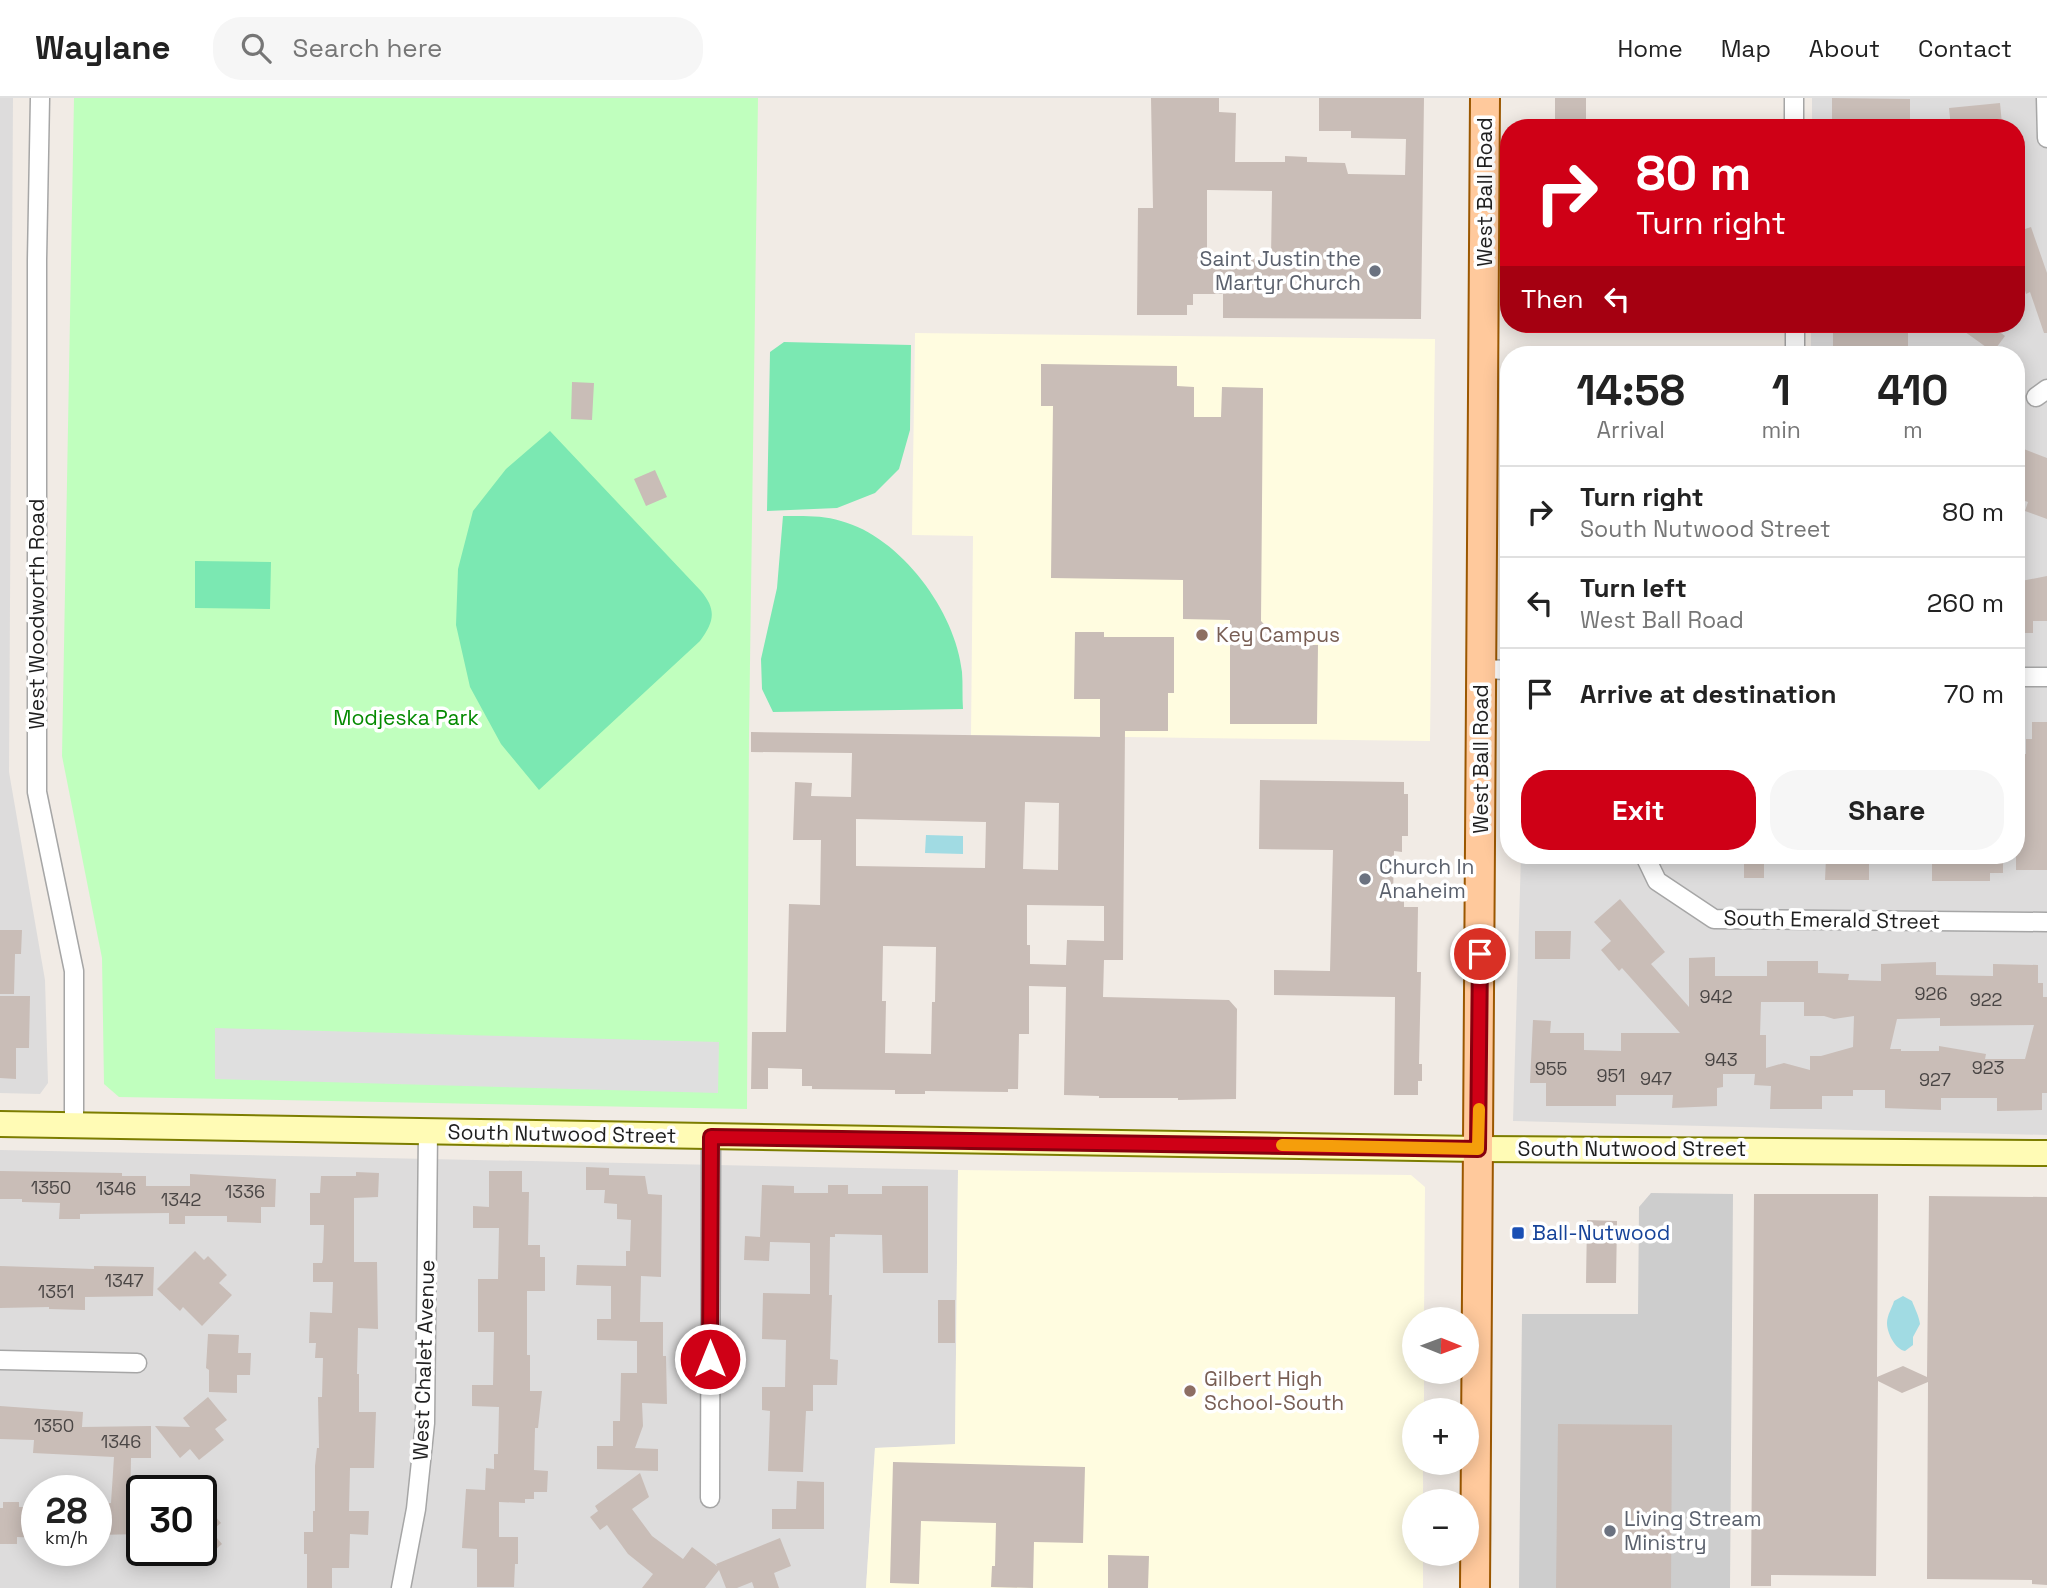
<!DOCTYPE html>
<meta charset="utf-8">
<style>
:root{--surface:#fff;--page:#f6f6f6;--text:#222;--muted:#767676;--line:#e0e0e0;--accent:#cf0016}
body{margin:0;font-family:"Space Grotesk",sans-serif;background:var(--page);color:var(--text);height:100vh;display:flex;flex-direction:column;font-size:26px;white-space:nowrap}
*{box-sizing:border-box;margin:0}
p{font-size:23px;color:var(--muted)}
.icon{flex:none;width:38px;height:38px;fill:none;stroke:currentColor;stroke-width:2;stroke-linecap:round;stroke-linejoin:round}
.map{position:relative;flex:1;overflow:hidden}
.panel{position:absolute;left:1500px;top:248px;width:525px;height:518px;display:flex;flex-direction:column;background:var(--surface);border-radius:28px;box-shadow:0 4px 18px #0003}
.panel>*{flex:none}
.guide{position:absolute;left:1500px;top:21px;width:525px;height:214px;border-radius:28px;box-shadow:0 4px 18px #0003;background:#cf0016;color:#fff;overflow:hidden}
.needle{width:46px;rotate:91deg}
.buttons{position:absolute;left:1402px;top:1209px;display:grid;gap:14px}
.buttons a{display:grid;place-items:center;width:77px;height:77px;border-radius:50%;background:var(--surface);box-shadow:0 4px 18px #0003;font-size:35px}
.speed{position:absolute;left:21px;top:1377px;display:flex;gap:14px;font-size:35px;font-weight:700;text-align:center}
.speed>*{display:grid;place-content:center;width:91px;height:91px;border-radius:50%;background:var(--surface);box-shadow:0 4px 18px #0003;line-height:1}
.speed small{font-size:18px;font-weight:400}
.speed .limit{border:4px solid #111;border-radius:10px;background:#fff;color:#111}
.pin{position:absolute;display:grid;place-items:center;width:60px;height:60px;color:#fff;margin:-30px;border:4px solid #fff;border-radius:50%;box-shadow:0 2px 7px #0007}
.me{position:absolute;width:77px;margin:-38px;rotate:0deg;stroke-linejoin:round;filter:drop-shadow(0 0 5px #0008)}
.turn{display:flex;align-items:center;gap:24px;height:147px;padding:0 21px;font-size:32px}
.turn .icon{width:91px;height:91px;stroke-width:2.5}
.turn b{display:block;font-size:49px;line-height:60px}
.then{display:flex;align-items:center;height:66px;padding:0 21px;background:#0003;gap:14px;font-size:26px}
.eta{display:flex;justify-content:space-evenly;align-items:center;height:119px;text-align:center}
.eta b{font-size:42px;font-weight:700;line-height:49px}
.button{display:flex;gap:14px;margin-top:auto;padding:14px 21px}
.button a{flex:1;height:80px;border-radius:28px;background:var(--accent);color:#fff;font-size:28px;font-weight:700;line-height:80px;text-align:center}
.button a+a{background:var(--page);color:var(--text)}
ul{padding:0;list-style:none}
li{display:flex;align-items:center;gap:21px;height:91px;padding:0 21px;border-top:2px solid var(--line)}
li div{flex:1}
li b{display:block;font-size:26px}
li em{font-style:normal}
header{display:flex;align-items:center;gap:42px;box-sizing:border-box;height:98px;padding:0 35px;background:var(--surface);border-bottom:2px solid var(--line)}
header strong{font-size:33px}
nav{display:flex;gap:38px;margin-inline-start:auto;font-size:24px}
.search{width:490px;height:63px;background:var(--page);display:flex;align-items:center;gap:18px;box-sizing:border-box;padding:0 24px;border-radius:28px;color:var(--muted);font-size:26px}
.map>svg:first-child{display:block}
.residential{fill:#dddcdc;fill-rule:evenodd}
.education{fill:#fffce0}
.religious{fill:#cdcdcd}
.park{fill:#c0ffbe}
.pitch{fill:#7be8b2}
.parking{fill:#dfdfdf}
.water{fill:#a1dbe3}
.building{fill:#c9bdb7;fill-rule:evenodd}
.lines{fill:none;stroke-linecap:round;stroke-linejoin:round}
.street-casing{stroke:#a6a6a6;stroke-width:21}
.secondary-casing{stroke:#7c7d00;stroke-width:28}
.primary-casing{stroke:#9b5700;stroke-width:32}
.street{stroke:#fff;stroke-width:18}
.secondary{stroke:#fffbb5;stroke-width:24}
.primary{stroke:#ffc99c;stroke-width:28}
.route-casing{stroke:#87000e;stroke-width:18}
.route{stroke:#cf0016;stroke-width:12}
.slow{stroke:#f59e0b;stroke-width:12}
.worship-dot{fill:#6b7280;stroke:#fff;stroke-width:2.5}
.education-dot{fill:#8d6e63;stroke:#fff;stroke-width:2.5}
.transit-dot{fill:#1a4fb4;stroke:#fff;stroke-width:2.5}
.labels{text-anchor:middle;stroke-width:7;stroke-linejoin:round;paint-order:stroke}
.number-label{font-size:18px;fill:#4a4645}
.street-label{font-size:21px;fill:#1f1f1f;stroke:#fff}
.worship-label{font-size:21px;fill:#5b616d;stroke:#fff;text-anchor:start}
.education-label{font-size:21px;fill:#785e54;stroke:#fff;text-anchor:start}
.park-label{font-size:21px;fill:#048a00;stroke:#fff}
.transit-label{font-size:21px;fill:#164399;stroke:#fff;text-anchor:start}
</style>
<header>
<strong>Waylane</strong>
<div class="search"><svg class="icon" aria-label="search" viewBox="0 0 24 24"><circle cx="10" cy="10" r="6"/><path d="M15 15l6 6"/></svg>Search here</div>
<nav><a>Home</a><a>Map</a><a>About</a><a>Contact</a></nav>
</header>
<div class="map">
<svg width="2047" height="1490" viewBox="0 0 2047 1490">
<rect width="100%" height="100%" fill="#f1ebe5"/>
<path class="residential" d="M0,0h13l-4,674 36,208 3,103 -8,11 -40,-1z
M1812,0h235v1037l-534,-14 8,-265h495v-501h-205v-31h205v-196h-204z
M0,1052l958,20 -3,275 -80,3 -9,140h-866zM37,1393h59v59h-59zM142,1393h59v59h-59z"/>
<path class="education" d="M915,235l520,6 -5,402 -459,-6 2,-199 -61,-1z
M958,1072l453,5 14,12 -1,132 -10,1v52h10v38h-10v53h9v38l-9,1v52h9v34h-557l9,-140 80,-4z"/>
<path class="religious" d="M1651,1095l82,1 -3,394h-211l3,-274h116l1,-107z"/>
<path class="park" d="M74,0h684l-9,636 -2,375 -628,-12 -15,-13 -2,-126 -40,-202z"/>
<path class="pitch" d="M784,244l127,3 -1,85 -11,39 -24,24 -38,15 -70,3 3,-159z
M550,333l151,160c16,19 13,31 -1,50l-161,149 -38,-46 -31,-57 -14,-62 2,-56 15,-58 33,-42z
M783,418c20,0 39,-1 58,5 60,16 115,91 121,151 1,12 0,25 1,37l-190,3 -11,-23 -1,-30 16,-71z
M195,463l76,1 -1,47 -75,-1z"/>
<path class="parking" d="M215,930l504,14 -1,51 -503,-14z"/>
<path class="water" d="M926,737l37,1v18l-38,-1z
M1903,1198l9,5c3,8 7,15 8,23l-7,13v8l-8,6c-10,-2 -18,-18 -18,-28 0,-8 5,-15 7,-22z"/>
<path class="building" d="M1151,0h68v14l17,1 -1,49h50v-6l22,1v5l38,1 3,11 57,1 1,-36 -55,-1v-7h-32v-33h105l-3,221 -198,-1v-24h-30v11h-6v10h-50l1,-107h15zM1207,92l65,1 -1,68 -64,-1z
M1555,0h31v30h-31z
M1832,0l78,1v27l-78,-1z
M2000,5l2,21 -17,2 1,2h-35l-2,-20z
M2031,129l16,46v60h-3l-14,-41 -4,2 -4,-14 -6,2v-50z
M1954,226h35l16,12 -12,16z
M1908,229v28h-75v-24z
M1041,266l136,2v20l17,1v30h27l1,-30 41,1 -2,233 23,24h34l-1,79h-87v-104l-47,-1v-39l-132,-2 2,-172h-12z
M572,284l22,1 -2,37 -21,-1z
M2016,348l31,12v61l-22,-8 3,-9 -12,-4z
M655,372l12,27 -21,9 -12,-27z
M2047,478v45h-14v12h-16v-22h4v-30z
M1075,534h29v5h70v56h-6v38h-43l-2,229h-19l-1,37 126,3 8,9 -1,90 -58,1v-2h-79v-2l-35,-1 2,-108 -37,-1v48h-10l-1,55h-10v3l-83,-1v3h-30v-4l-83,-1v-3h-10v-17l-34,-1v21h-17l1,-57h34l3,-128 31,1 1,-65h-28l2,-58 17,1 -1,13 40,1 1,-44 -101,-1v-20l349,5v-38h-26zM1025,704l34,1 -1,67 -35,-1zM856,721l130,3 -1,46 -129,-2zM1027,807l77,1v35l-37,-1 -1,25 -36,-1v-19h-3zM883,848l53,1 -1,55h-3l-1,52 -46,-1 1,-52h-4z
M2032,624h15v148h-31v-57h4l1,-32h-5v-27h10v-15h6z
M1260,682l144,2v12h4v42h-6v16l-8,-1 -1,47h11v9h14l-1,65h4l-2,92h3v17h-4v14h-24l1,-98 -121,-2v-25l56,1 3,-121 -74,-1z
M1744,758h20v22h-20z
M1932,758h71v17h-13v8h-58z
M1826,760h43v22h-44z
M1620,801l45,53 -14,12 38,43v-49l26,-1v19h52v-15h51v12l31,1 -1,6 33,1v-17l55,-2v13l57,1v-12l45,1v18h5v14h4v96h-5v17l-45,1v-13h-56v12l-56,-2v-18h-32v6h-31v13h-52l1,-23 -17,-1 1,-11h-32v13l-6,1v18l-45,2 1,-13h-57v11h-70v-23h-16l3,-63 18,1 -1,12h34v17l37,1v-18h59l-58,-65 -3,3 -18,-21 10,-9 -17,-19zM1761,904h43v14h20l10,3 20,-3 -1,31 -32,9h-11v14l-26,-7 -18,5v-33h-6zM1940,920v8l94,-1 -9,34h-40l1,-5 -47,-8v5h-38v-2h-11l7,-30z
M0,832h22l-1,24h-6l-1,40h-14z
M1535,833h36l-1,28h-35z
M0,898h30l-1,52h-13v31l-16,-1z
M586,1069l23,1v7l36,1 3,18 14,1 -1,82 -20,-1 -1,46h23v34h3l1,48 -25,-1 1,23 -8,22 23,1v22l-61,-2v-23h16v-25h7l1,-48h16v-32l-40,-1v-21h14v-33l-35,-1 1,-20 49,1v-15h4l1,-31 -14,-1v-15l-13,-1 1,-13h-19z
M0,1073l122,2v3h24v10h44v-12l86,5 -1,28h-14v16l-34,-1v-6h-42v8h-16v-11l-89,1v5h-21l1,-16 -38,-1v-3h-22z
M489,1073h33v21h7l-1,53h12v12h5v34h-18v64h3v36h12l-4,37h-3l-1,42 14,1 -1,21h-13v7h-9v4l-26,-1v35h19v27h-3l-1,23h-37v-38l-15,-1 4,-59 19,1 1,-22 8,1v-15h4l1,-47 -27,-1v-21h21l1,-53h-16v-53h20l1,-51h-26v-22l16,1z
M356,1074l23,1 -1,24 -24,1v64h23l1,67 -20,-1 -1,46h2v38h17l-2,56h-24l-1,43h20l-1,24 -18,-1 -1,34h-17v20h-25v-34h-3v-22h9v-21h2v-45l2,-18h2l-1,-51h4l1,-39h-8l1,-15h-7l1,-31 22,1 1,-31h-20v-19h9l1,-4 1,-34h-14v-32h10l1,-17h35z
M762,1087l32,1v7h34v-8h20v9h34v-8h46v87h-45l-1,-38 -47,-1v3h-5l-1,58h3l-2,64 8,1 -1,25h-24v26h-7l-3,61 -35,-1 2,-60 -8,-1v-23h23l1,-47 -24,-1 1,-46 47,1v-51l-40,-1 -1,19 -25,-1 1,-24 15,1z
M1754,1096h124l-1,183 26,-11 24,11 2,-181 118,1v388l-15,-1v-4l-105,-1 1,-197 -26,11 -24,-12 -2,195 -105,-1v11h-20z
M1587,1122l30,1 -1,62h-30z
M195,1153l9,9 4,-4 19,19 -8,8 13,12 -30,31 -19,-19 -3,4 -23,-22z
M0,1168l94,3v-3l60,1 -1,29 -68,1v13l-36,-1v-2l-49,1z
M938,1202h17v43h-17z
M208,1236l31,1 -1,18h13l-1,22h-13v18l-28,-1v-22l-3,-2z
M208,1299l19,23 -12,9 9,11 -25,20 -9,-11 -10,9 -25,-32 35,1 -7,-9z
M0,1308l83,6 -1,15 69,-1v32h-20l-1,47 12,1v28l-46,1v-31l15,-1 3,-46 -81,-4 1,-13 -34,-1z
M1558,1326l114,1 -1,163h-115z
M893,1364l192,5 -2,76 -49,-1 -1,46 -42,-1 1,-21h3l1,-43 -75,-2 -2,63 -29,-1z
M640,1375l9,24 -17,12 20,27 31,23 9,-12 25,19 -1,-2 64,-26 11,28 -17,7 5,15h-25l-2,-6 -15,6h-11l-7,-18 -14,18h-63l11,-14 -25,-20 -21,-29 -7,5 -10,-13 8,-6 -3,-5z
M797,1383l27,1v47h-52v-20h24z
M201,1402l20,23 -10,8 11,13 -21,18z
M3,1404h16v5h18v31l-20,-1v7h-17v-36h3z
M1108,1457l41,1 -1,32h-40z"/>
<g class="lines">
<g class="street-casing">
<path id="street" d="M40,0l-3,162v532l37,179v155
M1794,0v30
M2046,0l1,40
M1795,226v31
M2036,299l11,-8
M1482,571l26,1
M2016,579h31
M1645,758l12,25 57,38 333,3
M0,1262l137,3
M710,1400l1,-361
M401,1490l15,-79 9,-86 3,-292"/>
</g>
<g class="secondary-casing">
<path id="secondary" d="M0,1026l1478,25 569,4"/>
</g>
<g class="primary-casing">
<path id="primary" d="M1475,1490l10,-1490"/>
</g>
<use href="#street" class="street"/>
<use href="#secondary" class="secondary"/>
<use href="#primary" class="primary"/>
</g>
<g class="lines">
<g class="route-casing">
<path id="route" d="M710,1261l1,-222 767,12 2,-195"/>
</g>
<use href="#route" class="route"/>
<path class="slow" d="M1282,1047l196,4 1,-40"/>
</g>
<g class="worship-dot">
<circle cx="1375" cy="173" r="7"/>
<circle cx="1365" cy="781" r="7"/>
<circle cx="1610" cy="1433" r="7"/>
</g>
<g class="education-dot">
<circle cx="1202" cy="537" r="7"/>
<circle cx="1190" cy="1293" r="7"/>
</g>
<rect class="transit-dot" x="1511" y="1128" width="14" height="14" rx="3.5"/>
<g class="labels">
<g class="number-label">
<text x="1931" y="902">926</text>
<text x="1716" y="905">942</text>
<text x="1986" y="908">922</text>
<text x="1721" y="968">943</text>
<text x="1988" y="976">923</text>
<text x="1551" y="977">955</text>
<text x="1611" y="984">951</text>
<text x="1656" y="987">947</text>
<text x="1935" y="988">927</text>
<text x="51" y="1096">1350</text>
<text x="116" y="1097">1346</text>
<text x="245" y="1100">1336</text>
<text x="181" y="1108">1342</text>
<text x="124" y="1189">1347</text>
<text x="56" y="1200">1351</text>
<text x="54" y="1334">1350</text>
<text x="121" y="1350">1346</text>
</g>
<g class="street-label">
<text transform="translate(1485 94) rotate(-90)" y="7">West Ball Road</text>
<text transform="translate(37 516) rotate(-90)" y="7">West Woodworth Road</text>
<text transform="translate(1481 661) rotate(-90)" y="7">West Ball Road</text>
<text transform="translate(1832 822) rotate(1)" y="7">South Emerald Street</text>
<text transform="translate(562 1036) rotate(1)" y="7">South Nutwood Street</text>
<text x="1632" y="1058">South Nutwood Street</text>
<text transform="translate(424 1262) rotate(-88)" y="7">West Chalet Avenue</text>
</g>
<g class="worship-label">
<text x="1361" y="168" text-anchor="end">Saint Justin the<tspan x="1361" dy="24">Martyr Church</tspan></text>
<text x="1379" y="776">Church In<tspan x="1379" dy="24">Anaheim</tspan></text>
<text x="1624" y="1428">Living Stream<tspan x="1624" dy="24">Ministry</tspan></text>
</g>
<g class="education-label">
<text x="1216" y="544">Key Campus</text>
<text x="1204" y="1288">Gilbert High<tspan x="1204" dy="24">School-South</tspan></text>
</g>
<g class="park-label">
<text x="406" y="627">Modjeska Park</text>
</g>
<g class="transit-label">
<text x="1532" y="1142">Ball-Nutwood</text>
</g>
</g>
</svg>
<div class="buttons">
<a><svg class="needle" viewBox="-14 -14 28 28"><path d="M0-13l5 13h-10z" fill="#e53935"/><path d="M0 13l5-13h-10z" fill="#767676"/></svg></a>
<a>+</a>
<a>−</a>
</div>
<div class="speed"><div>28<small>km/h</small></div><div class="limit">30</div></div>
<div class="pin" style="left:1480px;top:856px;background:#d93025"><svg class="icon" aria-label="arrive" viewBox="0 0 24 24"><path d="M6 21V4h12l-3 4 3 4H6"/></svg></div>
<svg class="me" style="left:710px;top:1261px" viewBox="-20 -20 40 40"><circle r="17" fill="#cf0016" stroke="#fff" stroke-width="3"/><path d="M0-11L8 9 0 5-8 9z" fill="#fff"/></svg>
<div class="guide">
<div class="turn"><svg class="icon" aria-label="right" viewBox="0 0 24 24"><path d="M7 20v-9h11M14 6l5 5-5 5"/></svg><div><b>80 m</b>Turn right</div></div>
<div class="then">Then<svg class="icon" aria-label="left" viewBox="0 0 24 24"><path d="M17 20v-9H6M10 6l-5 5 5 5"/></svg></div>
</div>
<section class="panel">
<div class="eta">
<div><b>14:58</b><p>Arrival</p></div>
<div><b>1</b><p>min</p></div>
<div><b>410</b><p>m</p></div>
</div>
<ul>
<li><svg class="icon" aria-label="right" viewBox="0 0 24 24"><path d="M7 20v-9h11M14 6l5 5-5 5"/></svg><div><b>Turn right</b><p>South Nutwood Street</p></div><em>80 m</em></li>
<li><svg class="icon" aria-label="left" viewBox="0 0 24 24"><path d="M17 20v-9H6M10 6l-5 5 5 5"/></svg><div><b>Turn left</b><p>West Ball Road</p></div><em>260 m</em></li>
<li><svg class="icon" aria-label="arrive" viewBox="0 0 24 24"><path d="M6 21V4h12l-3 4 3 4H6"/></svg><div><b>Arrive at destination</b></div><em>70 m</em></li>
</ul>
<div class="button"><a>Exit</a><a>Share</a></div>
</section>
</div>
